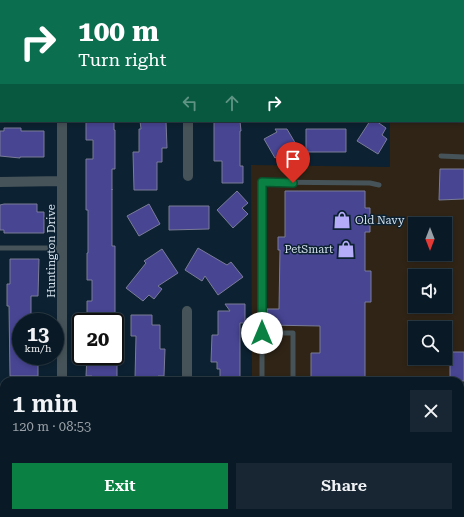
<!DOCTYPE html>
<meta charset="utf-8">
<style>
:root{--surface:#091925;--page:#172632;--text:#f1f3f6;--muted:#99a0a7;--line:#293842;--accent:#0b8043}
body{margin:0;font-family:"Roboto Serif",serif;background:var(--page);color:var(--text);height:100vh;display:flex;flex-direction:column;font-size:15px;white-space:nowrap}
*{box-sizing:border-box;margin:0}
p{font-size:13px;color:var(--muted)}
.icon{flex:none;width:22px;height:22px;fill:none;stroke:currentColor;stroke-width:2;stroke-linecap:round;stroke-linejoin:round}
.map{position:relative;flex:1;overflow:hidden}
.details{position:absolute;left:0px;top:377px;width:464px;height:140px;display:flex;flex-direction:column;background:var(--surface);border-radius:12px 12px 0 0;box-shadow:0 2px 6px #0003,0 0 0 1px var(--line)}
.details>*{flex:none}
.banner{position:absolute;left:0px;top:0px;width:464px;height:122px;box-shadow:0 2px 6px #0003,0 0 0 1px var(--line);background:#0b6e4f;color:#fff;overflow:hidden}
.needle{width:26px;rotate:180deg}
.tools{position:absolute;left:408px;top:217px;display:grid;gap:8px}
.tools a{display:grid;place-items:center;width:44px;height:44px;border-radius:0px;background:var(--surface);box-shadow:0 2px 6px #0003,0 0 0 1px var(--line);font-size:20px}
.speed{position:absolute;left:12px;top:313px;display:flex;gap:8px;font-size:20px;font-weight:700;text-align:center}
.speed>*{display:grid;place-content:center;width:52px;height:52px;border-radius:50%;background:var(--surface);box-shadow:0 2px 6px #0003,0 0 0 1px var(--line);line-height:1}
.speed small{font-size:10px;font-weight:400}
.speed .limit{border:2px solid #111;border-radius:6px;background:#fff;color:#111}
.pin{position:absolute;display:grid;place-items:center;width:34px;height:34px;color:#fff;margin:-41px -17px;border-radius:50% 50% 50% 0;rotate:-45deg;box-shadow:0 0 4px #0007}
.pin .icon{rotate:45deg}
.me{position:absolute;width:44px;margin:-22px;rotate:0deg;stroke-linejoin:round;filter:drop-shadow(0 0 3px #0008)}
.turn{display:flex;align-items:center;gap:14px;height:84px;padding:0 12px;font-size:18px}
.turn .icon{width:52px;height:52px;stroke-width:2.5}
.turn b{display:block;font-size:28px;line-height:34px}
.lanes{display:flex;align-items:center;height:38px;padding:0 12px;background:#0003;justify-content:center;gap:20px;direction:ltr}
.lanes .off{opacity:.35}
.round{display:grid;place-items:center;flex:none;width:42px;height:42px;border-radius:0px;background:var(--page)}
.summary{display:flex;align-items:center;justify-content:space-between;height:68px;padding:0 12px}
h1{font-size:24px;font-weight:600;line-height:30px}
.button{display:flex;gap:8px;margin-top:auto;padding:8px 12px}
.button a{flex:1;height:46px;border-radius:0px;background:var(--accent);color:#fff;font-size:16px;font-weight:600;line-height:46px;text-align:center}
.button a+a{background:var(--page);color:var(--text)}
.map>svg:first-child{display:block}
.commercial{fill:#2f2416;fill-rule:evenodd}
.building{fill:#484593;stroke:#7a7c97}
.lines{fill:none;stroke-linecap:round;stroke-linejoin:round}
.service{stroke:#465358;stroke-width:5}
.minor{stroke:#465358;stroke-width:10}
.route-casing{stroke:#07532c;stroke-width:10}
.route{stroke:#0b8043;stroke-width:7}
.labels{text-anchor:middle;stroke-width:3;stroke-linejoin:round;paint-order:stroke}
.poi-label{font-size:11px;fill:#d4e0eb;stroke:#0c2131;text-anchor:start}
.street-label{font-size:11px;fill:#d4e0eb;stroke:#0c2131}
</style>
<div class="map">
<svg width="464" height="517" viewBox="0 0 464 517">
<rect width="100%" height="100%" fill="#0c2131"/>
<path class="commercial" d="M390,0h74v517h-211v-4h207v-132h-208l-1,-216 139,2v-46h73v-120zM415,224h30v30h-30zM415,276h30v30h-30zM415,328h30v30h-30z"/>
<path class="building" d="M86,121h28v9h1v39h-3v21v-1v57h3v76h-28v-21h5v-21h-5v-27h1v-43h-2v-51h7v-19h-7z
M140,121h26l1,27h-5v14h-5v28h-23l-1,-38h6v-23h2z
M214,121h26l1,10h-1v35h3v17h-21v-22h-8z
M370,121h6l10,7 -4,7 5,4 -9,15 -21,-13z
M4,128h17v3h23v26h-24v1l-20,-2v-25h4z
M275,129h12l10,17 -22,12 -11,-19 13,-7z
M306,129h40v23h-40z
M440,169h24v30l-25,1z
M237,191l11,12 -6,5 6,6 -15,14 -16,-18z
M285,191h80v17h5v24h-5v39h6v31h-6v79h-54v-28h9v-27l-53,-1v-16h12l1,-59h-2v-13h7z
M4,204h33v8h7v21h-40v-3h-4v-25z
M149,204l11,20 -21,12 -12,-20z
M169,206h40v23l-40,1z
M198,248l29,17 4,-3 12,15 -25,18 -13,-19 -3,5 -17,-11z
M162,249l16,24 -20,13 4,3 -8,10 -5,-4 -6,6 -17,-13 20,-25 -2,-2z
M10,259h29l-1,37h-7v26h-10v35h9v7h8v12h-28l-1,-70h-2v-22h3z
M225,304h20v19h-5v58h-20v-12h-3v-7h-6l1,-27h6v-24h12z
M131,315h21v10h8v24h5l-1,27h-6v5h-18v-3h-5l1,-42h-5z
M450,352h14v29h-14z
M87,356h28v8h2v14h-5v3h-20v-5h-6z"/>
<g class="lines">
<path class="service" d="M441,156l23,1
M0,248h63
M262,333h31v48
M262,381v-199l108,1 9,2
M0,466h4
M262,513v4"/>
<path class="minor" d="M43,0v1
M277,0l1,1
M151,1l2,-1
M0,57h1
M62,121v260
M188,121v55
M0,182l62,-1
M187,381v-70
M63,513v4"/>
</g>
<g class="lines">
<g class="route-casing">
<path id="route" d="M262,333v-151l31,1"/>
</g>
<use href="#route" class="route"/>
</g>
<defs>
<g id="shop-bare" transform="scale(1.38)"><path d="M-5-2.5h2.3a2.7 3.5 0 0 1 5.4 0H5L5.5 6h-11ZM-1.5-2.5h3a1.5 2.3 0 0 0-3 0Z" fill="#b4acf9" stroke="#0c2131" stroke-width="2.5" paint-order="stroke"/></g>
</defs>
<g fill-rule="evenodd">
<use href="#shop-bare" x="342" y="220"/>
<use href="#shop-bare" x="346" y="249"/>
</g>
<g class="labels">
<g class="poi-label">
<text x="355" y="224">Old Navy</text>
<text x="333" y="253" text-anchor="end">PetSmart</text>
</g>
<g class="street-label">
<text transform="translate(51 251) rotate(-90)" y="4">Huntington Drive</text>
</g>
</g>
</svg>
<div class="tools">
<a><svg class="needle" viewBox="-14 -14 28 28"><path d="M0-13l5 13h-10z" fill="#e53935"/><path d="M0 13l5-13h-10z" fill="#99a0a7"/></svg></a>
<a><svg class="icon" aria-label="sound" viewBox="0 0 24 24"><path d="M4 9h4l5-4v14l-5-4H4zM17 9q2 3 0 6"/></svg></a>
<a><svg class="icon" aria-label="search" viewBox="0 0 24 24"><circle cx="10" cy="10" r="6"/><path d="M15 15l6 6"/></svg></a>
</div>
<div class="speed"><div>13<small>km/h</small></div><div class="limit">20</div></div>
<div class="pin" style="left:293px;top:183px;background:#d93025"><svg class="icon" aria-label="arrive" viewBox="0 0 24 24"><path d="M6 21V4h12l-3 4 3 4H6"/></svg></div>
<svg class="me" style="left:262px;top:333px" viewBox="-20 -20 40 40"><circle r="19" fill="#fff"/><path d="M0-13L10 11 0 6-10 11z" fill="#0b8043"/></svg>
<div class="banner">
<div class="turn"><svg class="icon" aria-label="right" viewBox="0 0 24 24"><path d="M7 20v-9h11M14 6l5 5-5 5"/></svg><div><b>100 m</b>Turn right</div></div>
<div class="lanes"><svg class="icon off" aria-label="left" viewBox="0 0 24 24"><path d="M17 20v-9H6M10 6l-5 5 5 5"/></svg><svg class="icon off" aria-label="ahead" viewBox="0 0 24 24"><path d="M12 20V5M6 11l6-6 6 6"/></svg><svg class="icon" aria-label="right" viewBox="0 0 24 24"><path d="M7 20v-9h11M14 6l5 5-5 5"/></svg></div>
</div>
<section class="details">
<div class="summary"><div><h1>1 min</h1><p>120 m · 08:53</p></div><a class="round"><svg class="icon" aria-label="close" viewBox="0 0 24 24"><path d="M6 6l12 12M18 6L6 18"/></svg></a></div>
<div class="button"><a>Exit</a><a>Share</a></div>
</section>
</div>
